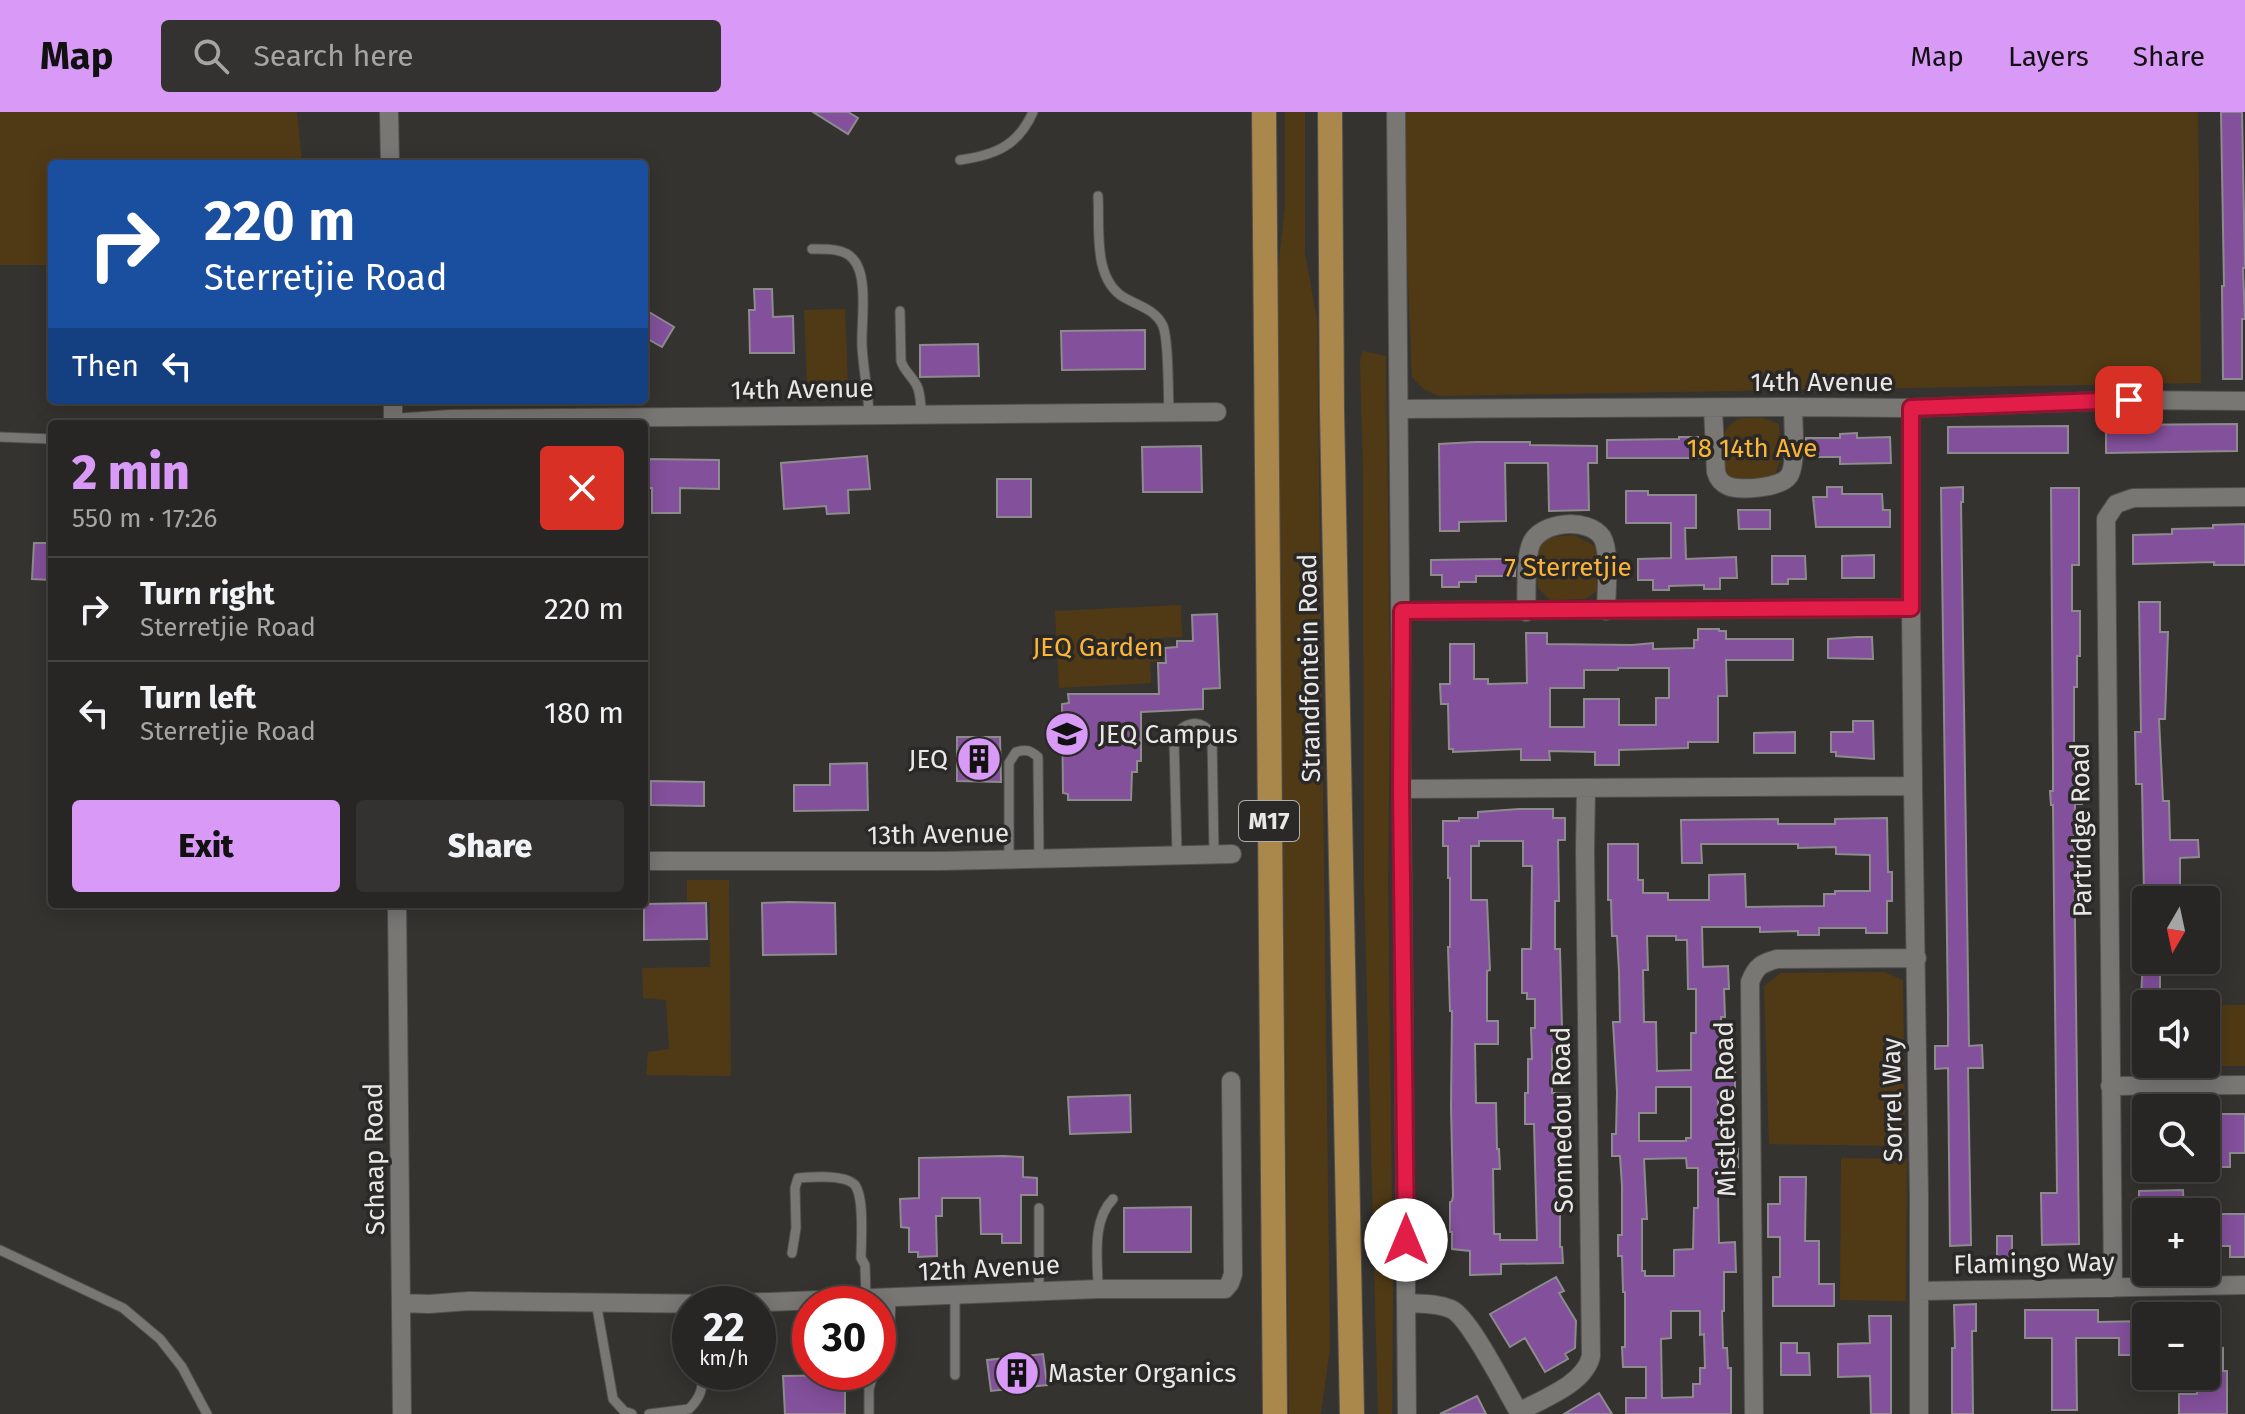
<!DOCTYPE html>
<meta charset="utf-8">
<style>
:root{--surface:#282624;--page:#343231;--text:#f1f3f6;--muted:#a5a5a6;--line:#444341;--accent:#d99af7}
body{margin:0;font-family:"Fira Sans",sans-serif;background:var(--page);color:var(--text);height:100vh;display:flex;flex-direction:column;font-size:30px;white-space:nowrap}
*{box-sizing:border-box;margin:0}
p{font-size:26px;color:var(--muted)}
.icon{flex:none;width:44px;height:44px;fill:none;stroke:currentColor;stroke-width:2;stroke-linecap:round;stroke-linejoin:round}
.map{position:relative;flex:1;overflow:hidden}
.panel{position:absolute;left:48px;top:308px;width:600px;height:488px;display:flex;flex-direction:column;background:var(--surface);border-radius:8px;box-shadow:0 4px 20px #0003,0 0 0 2px var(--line)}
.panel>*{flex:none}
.banner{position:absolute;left:48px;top:48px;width:600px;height:244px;border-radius:8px;box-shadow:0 4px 20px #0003,0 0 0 2px var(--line);background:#1a4fa0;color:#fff;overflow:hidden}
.needle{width:52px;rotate:189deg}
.buttons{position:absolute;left:2132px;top:774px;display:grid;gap:16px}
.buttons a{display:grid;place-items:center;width:88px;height:88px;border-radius:8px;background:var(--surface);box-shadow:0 4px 20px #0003,0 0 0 2px var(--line);font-size:40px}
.speed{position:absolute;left:672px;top:1174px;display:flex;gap:16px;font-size:40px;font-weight:700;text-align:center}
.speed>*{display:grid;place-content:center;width:104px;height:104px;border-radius:50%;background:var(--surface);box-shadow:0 4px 20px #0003,0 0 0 2px var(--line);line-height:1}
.speed small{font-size:20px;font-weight:400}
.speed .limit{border:12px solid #d22;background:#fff;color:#111}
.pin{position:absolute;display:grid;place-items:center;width:68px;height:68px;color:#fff;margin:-34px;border-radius:16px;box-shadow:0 4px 12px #0006}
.me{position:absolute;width:88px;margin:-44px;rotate:0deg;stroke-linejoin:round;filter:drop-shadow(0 0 6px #0008)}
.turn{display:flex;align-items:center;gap:28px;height:168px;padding:0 24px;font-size:36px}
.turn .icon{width:104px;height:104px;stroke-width:2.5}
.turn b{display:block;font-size:56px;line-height:68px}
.then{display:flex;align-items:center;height:76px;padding:0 24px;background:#0003;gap:16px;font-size:30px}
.round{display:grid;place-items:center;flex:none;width:84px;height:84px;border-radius:8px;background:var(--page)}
.head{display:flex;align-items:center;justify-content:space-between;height:136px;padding:0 24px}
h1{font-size:48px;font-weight:800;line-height:60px;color:var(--accent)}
.cta{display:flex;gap:16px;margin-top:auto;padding:16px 24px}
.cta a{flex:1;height:92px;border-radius:8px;background:var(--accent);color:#111;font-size:32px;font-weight:800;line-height:92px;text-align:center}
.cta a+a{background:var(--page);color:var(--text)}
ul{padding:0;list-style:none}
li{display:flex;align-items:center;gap:24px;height:104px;padding:0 24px;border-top:2px solid var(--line)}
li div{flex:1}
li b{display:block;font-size:30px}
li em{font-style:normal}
header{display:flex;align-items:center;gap:48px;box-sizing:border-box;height:112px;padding:0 40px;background:var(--accent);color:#111}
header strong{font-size:38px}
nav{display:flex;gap:44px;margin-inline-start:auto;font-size:28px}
.search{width:560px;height:72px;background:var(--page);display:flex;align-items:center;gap:20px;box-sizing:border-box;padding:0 28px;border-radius:8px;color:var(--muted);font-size:30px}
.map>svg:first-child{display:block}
.green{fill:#503a16}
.building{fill:#83509b;stroke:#8d8b8e;stroke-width:2;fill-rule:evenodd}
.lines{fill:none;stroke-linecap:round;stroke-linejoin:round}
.lane-casing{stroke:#52504e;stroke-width:11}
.street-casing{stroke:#52504e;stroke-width:20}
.primary-casing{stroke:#52504e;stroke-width:26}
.lane{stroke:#797774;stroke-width:9}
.street{stroke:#797774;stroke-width:18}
.primary{stroke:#aa874b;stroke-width:24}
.route-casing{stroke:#92132f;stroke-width:20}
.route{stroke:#e11d48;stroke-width:14}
.labels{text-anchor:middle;stroke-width:7;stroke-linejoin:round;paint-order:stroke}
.shield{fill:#2b2927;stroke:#b1afad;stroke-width:2}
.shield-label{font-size:24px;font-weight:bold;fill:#eae8e7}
.street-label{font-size:26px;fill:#eae8e7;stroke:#2b2927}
.park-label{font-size:26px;fill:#fcb535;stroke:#2b2927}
.poi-label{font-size:26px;fill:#eae8e7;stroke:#2b2927;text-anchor:start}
</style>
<header>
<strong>Map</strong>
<div class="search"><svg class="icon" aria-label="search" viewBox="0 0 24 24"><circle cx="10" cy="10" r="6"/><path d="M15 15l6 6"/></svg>Search here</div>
<nav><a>Map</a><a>Layers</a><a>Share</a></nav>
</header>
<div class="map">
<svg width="2245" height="1302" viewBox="0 0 2245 1302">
<rect width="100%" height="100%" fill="#353330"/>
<path class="green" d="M0,0h297l5,52h-250v101h-52z
M1285,0h20v141l12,67 13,1028 -9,66h-32l-12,-1135 8,-72z
M1401,0h797l3,271 -762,13 -14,-6 -13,-13z
M845,197l3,75 -41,2 -3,-76z
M1363,239l23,5 4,327 -2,198 5,407 -1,126h-14l-14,-533 -1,-410 -3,-110z
M1763,306l16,6 2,35 -6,15 -8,4h-36c-12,-13 -14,-50 6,-58 7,-3 18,-2 26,-2z
M1574,423l23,12 2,42 -13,10 -36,1 -12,-12 -2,-39 9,-11z
M1181,493l1,32 -23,1 1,23 -10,1 1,21 -92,5 -4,-77z
M687,768h42l2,196 -85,-1 2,-23 21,-3 -3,-49 -23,-2 -1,-30 68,-1v-65l-23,-1z
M1884,860l19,8 2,166 -136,-2 -5,-158 17,-13z
M2132,892h14v60h60v-59h39v61h-105l-7,-5z
M1841,1046l66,1 -1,142 -66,-1z"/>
<path class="building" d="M813,0h35l10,6 -10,16z
M2221,0h21l3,156h-2l2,51h-3v60h-19l-1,-93h2z
M754,177h18l1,28 20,-1 1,37h-44l-1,-43h6z
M644,197l30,18 -12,20 -18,-10z
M1145,218v39l-83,1 -1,-39z
M978,232l1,32 -59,1v-32z
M2237,312v27l-131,2v-28z
M2068,314v27h-120v-26z
M1857,321v5l33,-1 1,26 -51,1v-7h-35l1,-19h34v-4z
M1679,325h19v21h-91v-18l72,-1z
M1475,330h55v3l67,1v17h-9l1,47 -40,1 -1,-48h-43l1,58 -47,1v9h-19l-1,-87z
M1201,334l1,46h-59l-1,-45z
M867,344l3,33 -22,1 1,23 -22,1 -1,-8 -42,3 -3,-46z
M648,347l71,1v29l-39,-1v25h-28v-25h-8v-15h3z
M997,367h34v38h-34z
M1827,375h15v7h40l1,16h7v17h-74l-3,-30h14z
M1963,375v15h-2l8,544 13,-1 1,23h-15l3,177 -21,1 -2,-178 -13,1v-23h13v-32l-7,-526z
M2051,376h28v77h-7v46h8v45h-3v31h-3v103h8v14h-7l-1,37 5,403 -37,1 -1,-52h16l-4,-388h-2l-1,-14h3v-26z
M1626,379h22v4h48v33h-11l1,31 50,-2 1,21h-17v11h-16v-4l-35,1v4h-16v-10h-15v-21l33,-1v-35h-45z
M1738,398h32v19h-31z
M2245,412v41h-31v-3l-81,2v-29l39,-1v-5l41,-1v-3z
M34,431h18v37l-20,-1z
M1874,443v23h-32v-22z
M1772,444h33l1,23h-18v5h-16z
M1497,447h19l-1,17h-39v6h-17v5h-17v-12h-11v-15z
M2139,490h21v30h8l-3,87h-6l4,82h6l1,39h28l1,17 -19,1v36h-36l-2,-110h-6l-1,-52h6z
M1217,502l3,74 -17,1v20l-62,3v49h-4v11h-5l-1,28h-63v-6l-5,-1 -1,-89 7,-1 -1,-9h91l-1,-31h8l-1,-15 12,-1v-6h16l-1,-26z
M1698,517h21v2h7v8h67v21h-67l1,36h-9v46h-30v6l-69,2v15h-24v-13l-46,-1 1,9h-29v-11l-68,3v-3h-4l-1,-45h-7l-1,-20h10v-40h24v35h14v5l39,-1 -1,-50h21v11l85,1 21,-2v6l41,-1v-8h4zM1618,556h51v30h-13v27h-37v-26h-35v28h-34v-39h34v-18h34z
M1857,525h15l1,22 -45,-1v-19z
M1853,609h20l1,38 -38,-3v-4h-5v-20h22z
M1795,620v21h-41v-20z
M957,625h43l1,45 -44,-1z
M867,651l1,47 -74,1v-26h36v-21z
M651,669l53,1v24l-53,-1z
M1519,697h34v9h12v22h-7l1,61h-4v48h5l2,79h4v21h-14v44h16v31h-5v24h-5v53h2v46h2l1,16 -62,1v10l-31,1v-24l-18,-2v-17h-2v-30l2,-1 1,-5 -2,-89 1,-96h-2l-2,-64h2v-69h-2v-32h-5v-25h16v-3h19v-6zM1479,729h44v25h9l-1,83h-9v44h5v6h8v29h-4l1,31h-4v34h-3v31h9l3,116h-37v-6h-6l-1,-65h7l-1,-20h-2l-1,-46h-20l-1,-59h23v-23h-11v-50l3,-1 -3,-70h-16v-54h8z
M1887,706l1,54h4v29h-5v32h-21v-5h-47v7h-21v-4l-38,1v-5h-58l1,40 25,-1 1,23h-5l1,28h-4v46h14v31h-17v40h13l1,16 6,-1v18h-15v25l-5,1 1,50 16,-1 1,30h-12v39h-2l1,37h4l1,20h3v46h-105v-16h20v-31h-23l-1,-20h3v-55h-2l-1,-36h-4v-21h4v-49l-2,-30h-8v-22h4l1,-42 -4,-70h7l-1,-51 -2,-35h-5l-1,-36h-3v-56h30v36h5v13h25v7h41v-25l36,-1 1,33 78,-1v-12h11v-3h35v-36l-34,-1v-7l-38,1v-4h-97l1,19h-20l-1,-43 97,-1v5h57v-5zM1647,824h29v4h11l1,49h8v44h-5v37l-34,1 -1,-49h-12l-1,-52h5zM1656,975h35v51h-5v3h-47v-28h17zM1686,1046l1,10h11v40h-4l-1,41 -19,1v26h-29v-5h-3v-52h5l-3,-60zM1671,1199h29v24l4,-1 1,34h-5v16h-7v13l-31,1 -1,-59 10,-1z
M788,790l47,1 1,51 -73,1 -1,-52z
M706,791l1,36 -63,1v-36z
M2143,848h17v38h-19z
M1130,983l1,37 -61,2 -2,-37z
M2213,1002h32v39h-15v14h-17z
M1003,1044l20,1v20l14,1v17h-16v48h-19v-9h-21l-1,-36h-38v18h-6l1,40 -19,1v-5h-9v-24l-8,-1 -1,-28 19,-1v-40z
M1780,1065h26l-1,64h14v43h15v22h-61v-29h7v-40h-12v-33h12z
M2183,1078l1,22h-41v-3l-4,1v-19z
M1191,1095v45h-67v-44z
M2217,1102h28v43h-15v-11h-13z
M1997,1124h15v22h-15z
M1556,1165l8,14 -5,2 17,28 -1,27 -10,6 3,5 -23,13 -20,-34 -15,9 -20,-33z
M1976,1192v27h-4l1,83h-21v-66h3l-1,-43z
M2025,1198h73v12l46,-1v34h-25v-17h-43l1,72h-25v-72h-27z
M2206,1199h14l1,38 2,-1v23h4v43h-48v-20h18v-18h9z
M1869,1204h22v98h-20l-1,-38 -32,1v-33l32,-1z
M1781,1231h16v10h12l1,22h-29z
M1043,1242l4,31 -56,6 -4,-31z
M845,1263v39h-60l-2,-38z
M1599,1281l13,21h-48z
M1477,1284l9,18h-46z"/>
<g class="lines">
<g class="lane-casing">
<path id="lane" d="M960,48c35,-5 58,-14 73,-48
M1098,84c2,31 -6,84 27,102 14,8 31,12 38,28 6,15 5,68 6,86
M812,137c13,0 32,-1 41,10 16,17 8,64 9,86 1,23 6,46 7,69
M900,199l1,50c3,10 11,15 16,25 4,8 3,19 5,28
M0,325l52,2
M1177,743l-3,-116c8,-18 29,-22 38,-3l2,118
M1009,747v-96l7,-11c10,-3 14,-2 22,5l1,101
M0,1138l123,58 37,31 22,28 25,47
M792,1141l4,-25 -1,-40 3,-10c14,-1 45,-4 56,6 11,11 7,58 7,74l4,7 1,33
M1098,1177c0,-28 -7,-68 15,-90
M1039,1179v-83
M596,1190l17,97 11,12 8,3
M878,1246l12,-34 1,-26
M955,1263v-79
M649,1302l40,-5c11,-11 15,-21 13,-37
M869,1302v-25l5,-17"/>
</g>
<g class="street-casing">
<path id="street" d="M389,0l1,52
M1396,0l11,1302
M393,288v24
M1713,296l3,64c2,7 5,11 12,14 12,5 53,2 61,-10 8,-11 4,-54 4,-69
M1399,297l394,-2 118,1 218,-8 116,1
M393,311l58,-4 766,-7
M1911,496l2,178
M1402,499l509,-3v-200
M1526,500c1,-18 -1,-54 5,-68 9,-23 57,-27 71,-7 9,15 4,56 4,74
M1401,677l512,-3 6,409v219
M644,749h296l292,-7
M397,792l5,510
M2110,974l135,-1
M2113,1176l-7,-769 10,-15 17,-6 112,-1
M1919,1179l326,-6
M401,1191l28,1 40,-3 247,3 382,-15h127l5,-6 3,-9 -2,-193
M1407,1191c14,1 30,0 44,6 19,8 56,84 69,105
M1519,1300c23,-13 66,-28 72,-56l-6,-506 1,-62
M1754,1302l-4,-432c6,-16 12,-19 27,-23l140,-1"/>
</g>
<g class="primary-casing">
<path id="primary" d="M1264,0l11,1302
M1330,0l2,299 20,1003"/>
</g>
<use href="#lane" class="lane"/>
<use href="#street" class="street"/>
<use href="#primary" class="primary"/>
</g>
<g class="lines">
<g class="route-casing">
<path id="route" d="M1406,1128l-5,-451 1,-178 509,-3v-200l218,-8"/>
</g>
<use href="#route" class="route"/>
</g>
<defs>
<g id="school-disc" transform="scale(2.3)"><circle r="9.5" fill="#d99af7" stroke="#2b2927"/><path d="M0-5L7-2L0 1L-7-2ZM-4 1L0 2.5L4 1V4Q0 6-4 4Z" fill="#111"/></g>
<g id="building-disc" transform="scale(2.3)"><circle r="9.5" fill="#d99af7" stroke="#2b2927"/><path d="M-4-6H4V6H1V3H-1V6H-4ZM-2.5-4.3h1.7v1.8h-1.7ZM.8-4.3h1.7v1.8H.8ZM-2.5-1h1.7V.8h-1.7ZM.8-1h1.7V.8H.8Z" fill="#111"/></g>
</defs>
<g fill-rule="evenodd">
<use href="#school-disc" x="1067" y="622"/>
<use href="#building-disc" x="979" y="647"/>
<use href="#building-disc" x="1017" y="1261"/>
</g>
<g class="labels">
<rect class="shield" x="1239" y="689" width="60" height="40" rx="6"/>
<g class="shield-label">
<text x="1269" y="717">M17</text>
</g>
<g class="street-label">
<text x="1822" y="279">14th Avenue</text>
<text transform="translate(802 277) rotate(-1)" y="9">14th Avenue</text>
<text transform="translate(1309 556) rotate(-91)" y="9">Strandfontein Road</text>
<text transform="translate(2081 718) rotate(-91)" y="9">Partridge Road</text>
<text transform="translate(938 722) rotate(-1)" y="9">13th Avenue</text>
<text transform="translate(1892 988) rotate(-91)" y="9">Sorrel Way</text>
<text transform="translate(1725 997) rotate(-91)" y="9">Mistletoe Road</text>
<text transform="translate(1562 1008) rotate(-91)" y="9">Sonnedou Road</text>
<text transform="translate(374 1047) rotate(-91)" y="9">Schaap Road</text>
<text transform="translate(2034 1151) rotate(-1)" y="9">Flamingo Way</text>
<text transform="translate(989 1156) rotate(-3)" y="9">12th Avenue</text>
</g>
<g class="park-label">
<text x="1752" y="345">18 14th Ave</text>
<text x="1568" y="464">7 Sterretjie</text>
<text x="1098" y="544">JEQ Garden</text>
</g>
<g class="poi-label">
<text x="1098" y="631">JEQ Campus</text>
<text x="948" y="656" text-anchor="end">JEQ</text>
<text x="1048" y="1270">Master Organics</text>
</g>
</g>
</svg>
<div class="buttons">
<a><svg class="needle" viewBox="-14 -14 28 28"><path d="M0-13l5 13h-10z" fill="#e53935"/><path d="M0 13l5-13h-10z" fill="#a5a5a6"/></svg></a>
<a><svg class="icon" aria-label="sound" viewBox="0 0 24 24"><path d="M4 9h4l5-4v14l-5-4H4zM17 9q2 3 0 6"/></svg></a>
<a><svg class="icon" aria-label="search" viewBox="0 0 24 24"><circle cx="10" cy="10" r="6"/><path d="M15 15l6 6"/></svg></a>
<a>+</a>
<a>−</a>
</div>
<div class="speed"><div>22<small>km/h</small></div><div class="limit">30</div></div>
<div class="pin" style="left:2129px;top:288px;background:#d93025"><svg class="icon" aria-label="arrive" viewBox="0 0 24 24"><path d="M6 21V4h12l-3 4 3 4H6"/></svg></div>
<svg class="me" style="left:1406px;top:1128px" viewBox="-20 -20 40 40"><circle r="19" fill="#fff"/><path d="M0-13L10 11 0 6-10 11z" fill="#e11d48"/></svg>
<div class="banner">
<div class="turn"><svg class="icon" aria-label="right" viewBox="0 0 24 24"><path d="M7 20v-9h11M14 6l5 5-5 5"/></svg><div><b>220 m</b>Sterretjie Road</div></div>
<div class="then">Then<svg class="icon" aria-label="left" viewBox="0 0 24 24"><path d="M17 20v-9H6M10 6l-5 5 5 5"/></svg></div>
</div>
<section class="panel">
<div class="head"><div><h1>2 min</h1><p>550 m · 17:26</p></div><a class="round" style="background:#d93025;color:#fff"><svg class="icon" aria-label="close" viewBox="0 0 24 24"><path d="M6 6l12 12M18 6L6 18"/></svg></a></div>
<ul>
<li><svg class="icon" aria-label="right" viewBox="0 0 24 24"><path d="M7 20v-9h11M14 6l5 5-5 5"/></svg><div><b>Turn right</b><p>Sterretjie Road</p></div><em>220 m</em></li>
<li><svg class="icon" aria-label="left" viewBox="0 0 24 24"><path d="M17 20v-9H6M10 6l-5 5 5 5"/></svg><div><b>Turn left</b><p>Sterretjie Road</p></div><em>180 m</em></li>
</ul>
<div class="cta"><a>Exit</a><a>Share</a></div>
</section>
</div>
